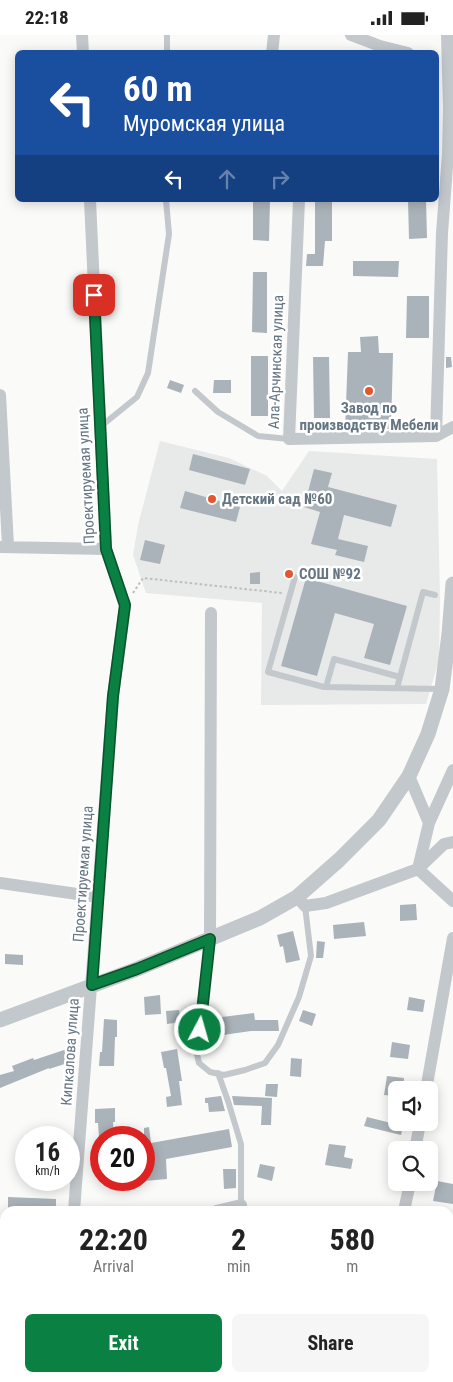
<!DOCTYPE html>
<meta charset="utf-8">
<style>
:root{--surface:#fff;--page:#f6f6f6;--text:#222;--muted:#767676;--accent:#0b8043}
body{margin:0;font-family:"Roboto Condensed",sans-serif;background:var(--page);color:var(--text);height:100vh;display:flex;flex-direction:column;font-size:19px;white-space:nowrap}
*{box-sizing:border-box;margin:0}
p{font-size:16px;color:var(--muted)}
.icon{flex:none;width:28px;height:28px;fill:none;stroke:currentColor;stroke-width:2;stroke-linecap:round;stroke-linejoin:round}
.map{position:relative;flex:1;overflow:hidden}
.drawer{position:absolute;left:0px;top:1171px;width:454px;height:176px;display:flex;flex-direction:column;background:var(--surface);border-radius:15px 15px 0 0;box-shadow:0 2px 12px #0003}
.drawer>*{flex:none}
.top-card{position:absolute;left:15px;top:15px;width:424px;height:152px;border-radius:8px;box-shadow:0 2px 12px #0003;background:#1a4fa0;color:#fff;overflow:hidden}
.buttons{position:absolute;left:388px;top:1046px;display:grid;gap:10px}
.buttons a{display:grid;place-items:center;width:50px;height:50px;border-radius:8px;background:var(--surface);box-shadow:0 2px 12px #0003;font-size:25px}
.speed{position:absolute;left:15px;top:1091px;display:flex;gap:10px;font-size:25px;font-weight:700;text-align:center}
.speed>*{display:grid;place-content:center;width:65px;height:65px;border-radius:50%;background:var(--surface);box-shadow:0 2px 12px #0003;line-height:1}
.speed small{font-size:12px;font-weight:400}
.speed .limit{border:8px solid #d22;background:#fff;color:#111}
.pin{position:absolute;display:grid;place-items:center;width:42px;height:42px;color:#fff;margin:-21px;border-radius:10px;box-shadow:0 2px 8px #0006}
.me{position:absolute;width:55px;margin:-28px;rotate:6deg;stroke-linejoin:round;filter:drop-shadow(0 0 4px #0008)}
.turn{display:flex;align-items:center;gap:18px;height:105px;padding:0 25px;font-size:22px}
.turn .icon{width:65px;height:65px;stroke-width:2.5}
.turn b{display:block;font-size:35px;line-height:42px}
.lanes{display:flex;align-items:center;height:48px;padding:0 25px;background:#0003;justify-content:center;gap:25px;direction:ltr}
.lanes .off{opacity:.35}
.eta{display:flex;justify-content:space-evenly;align-items:center;height:85px;text-align:center}
.eta b{font-size:30px;font-weight:700;line-height:35px}
.cta{display:flex;gap:10px;margin-top:auto;padding:10px 25px}
.cta a{flex:1;height:58px;border-radius:8px;background:var(--accent);color:#fff;font-size:20px;font-weight:700;line-height:58px;text-align:center}
.cta a+a{background:var(--page);color:var(--text)}
.status{display:flex;justify-content:space-between;align-items:center;height:35px;padding:0 25px;background:var(--surface);direction:ltr}
.status svg{height:14px;fill:currentColor}
.map>svg:first-child{display:block}
.built{fill:#e8e9e9}
.green{fill:#dadfd7}
.building{fill:#aab3b9}
.lines{fill:none;stroke-linecap:round;stroke-linejoin:round}
.path{stroke:#bbbfc2;stroke-width:2;stroke-dasharray:2.5 2.5;stroke-linecap:butt}
.service{stroke:#c3c8cc;stroke-width:6}
.minor{stroke:#c3c8cc;stroke-width:12}
.tertiary{stroke:#c3c8cc;stroke-width:15}
.route-casing{stroke:#07532c;stroke-width:12}
.route{stroke:#0b8043;stroke-width:9}
.poi-dot{fill:#e4572e;stroke:#fff;stroke-width:2}
.labels{text-anchor:middle;stroke-width:5;stroke-linejoin:round;paint-order:stroke}
.street-label{font-size:15px;fill:#657683;stroke:#fff}
.poi-label{font-size:15px;font-weight:bold;fill:#657683;stroke:#fff;text-anchor:start}
</style>
<div class="status"><b>22:18</b><svg viewBox="0 0 49 12"><path d="M0 12V9h3v3zM5 12V6h3v6zM10 12V3h3v9zM15 12V0h3v12zM26 1h20v11H26zM47 4h2v5h-2z"/></svg></div>
<div class="map">
<svg width="453" height="1347" viewBox="0 0 453 1347">
<rect width="100%" height="100%" fill="#fafaf8"/>
<path class="built" d="M160,406l69,17 38,18 15,15 27,-40 128,8 3,139 -1,62 -13,44 -165,1 1,-102 -116,-10 -13,-38 5,-30z"/>
<path class="green" d="M36,1342h158l1,5h-174z"/>
<path class="building" d="M253,165h17l-1,41 -16,-1z
M315,165h17v41h-7l-2,25h-17l1,-12h8z
M408,165h18l1,38 -18,1z
M353,226h46l-1,16 -45,-1z
M253,237h14v61l-15,-1z
M407,261h22v42h-23z
M378,301l1,17h14l-2,76 -46,1 3,-78h13l-1,-15z
M251,321h17v60h-17z
M313,322h16l1,61h-16z
M446,322h5l1,10 -6,1z
M170,345l14,5 -3,8 -14,-5z
M214,345h17v13h-18z
M193,419l57,15 -5,16 -56,-15z
M314,434l18,4 -4,14 69,18 -6,22 -47,-12 -6,24 30,7 -4,16 -29,-7 2,-5 -26,-6 9,-32 -16,-5z
M185,456l55,16 -4,15 -56,-14z
M145,505l20,5 -5,19 -20,-4z
M260,537v12h-10v-11z
M306,543l101,28 -17,59 -26,-7 10,-34 -39,-11 -18,63 -36,-10z
M416,869l1,16 -17,1v-16z
M364,887l2,14 -32,3 -1,-14z
M293,896l7,29 -14,3 -3,-17 -3,1 -3,-12z
M317,906l8,1 -2,16h-7z
M5,919l18,1v10l-18,-1z
M160,960l1,19 -16,1 -1,-18z
M409,962l16,3 -2,12 -16,-2z
M179,975l2,12 -14,2 -1,-13z
M303,975l13,4 -4,12 -13,-5z
M254,978l1,7h23l1,11h-28l-28,4 -1,-18z
M104,984l13,1v17h-2l-1,29h-15l1,-14h2z
M392,1007l18,3 -2,14 -18,-2z
M67,1014l4,13 -22,7v-1l-49,20v-13l14,-4 -2,-5 21,-8 1,2z
M177,1014l5,32h-3l3,24 -15,2 -1,-10 5,-1 -5,-28h-2l-3,-16z
M291,1023l11,1 -1,18 -11,-1z
M387,1041l17,2 -1,12h-7v6l-12,-1z
M266,1049h12l-1,13 -12,-1z
M221,1061l4,15 -16,1 -1,-9h-3v-5z
M232,1061l40,2 -1,27h-10l1,-19 -28,-1z
M115,1073v14h-2l1,15h-15l-1,-14h-3v-14z
M367,1082l36,9 -2,9 -37,-9z
M149,1092l2,16 78,-14 3,18 -66,12 1,20 -23,2v-53z
M329,1109l17,2 -2,11 9,2 -2,10 -26,-4z
M260,1129l15,3 -3,14 -15,-4z
M223,1134h13v19l-12,1z
M437,1146l16,3v20l-20,-3z
M8,1162l48,2v11l-48,-2z"/>
<g class="lines">
<path class="path" d="M133,558l10,-15 139,15"/>
<path class="service" d="M167,18v-18
M195,356l23,21 40,24 31,3
M100,392l37,-30 11,-24 21,-139 -3,-34
M295,542l-27,95 56,15 118,2
M326,652l8,-28 66,18
M397,653l26,-96 12,3
M210,904l-11,91 -3,20 3,13 11,9 14,3 21,-5 20,-7 13,-18 21,-48 12,-41 -6,-50
M218,1038l10,28 13,43v61
M0,1280l5,13"/>
<path class="minor" d="M82,0l1,18
M351,0l29,11 28,7
M447,0l2,74 -1,45 -6,79 -6,203 17,-9
M272,18l2,-18
M299,165l-10,239 147,-3
M0,360l8,151
M0,512l106,2
M453,735l-24,53 -11,46 35,32
M409,741l20,47
M0,848l98,14
M297,862l8,9 21,-3 92,-34 26,-25 9,-2
M210,904l1,-326
M426,1055l27,-152
M415,1115l5,-27
M74,1176l39,-515 12,-90 -19,-57 -16,-349
M216,1176l25,-6
M404,1176l6,-28
M0,1248l5,-2
M374,1347l1,-5"/>
<path class="tertiary" d="M0,985l137,-51 123,-51 37,-21 42,-37 40,-40 30,-44 19,-42 14,-45 7,-55 4,-50
M449,1330l4,-3
M397,1347l24,-5"/>
</g>
<g class="lines">
<g class="route-casing">
<path id="route" d="M94,260l12,254 19,56 -12,91 -21,289 45,-16 73,-30 -10,91"/>
</g>
<use href="#route" class="route"/>
</g>
<g class="poi-dot">
<circle cx="369" cy="356" r="5"/>
<circle cx="212" cy="464" r="5"/>
<circle cx="289" cy="539" r="5"/>
</g>
<g class="labels">
<g class="street-label">
<text transform="translate(276 327) rotate(-88)" y="5">Ала-Арчинская улица</text>
<text transform="translate(86 441) rotate(-93)" y="5">Проектируемая улица</text>
<text transform="translate(83 839) rotate(-86)" y="5">Проектируемая улица</text>
<text transform="translate(70 1017) rotate(-86)" y="5">Кипкалова улица</text>
</g>
<g class="poi-label">
<text x="369" y="378" text-anchor="middle">Завод по<tspan x="369" dy="17">производству Мебели</tspan></text>
<text x="222" y="469">Детский сад №60</text>
<text x="299" y="544">СОШ №92</text>
</g>
</g>
</svg>
<div class="buttons">
<a><svg class="icon" aria-label="sound" viewBox="0 0 24 24"><path d="M4 9h4l5-4v14l-5-4H4zM17 9q2 3 0 6"/></svg></a>
<a><svg class="icon" aria-label="search" viewBox="0 0 24 24"><circle cx="10" cy="10" r="6"/><path d="M15 15l6 6"/></svg></a>
</div>
<div class="speed"><div>16<small>km/h</small></div><div class="limit">20</div></div>
<div class="pin" style="left:94px;top:260px;background:#d93025"><svg class="icon" aria-label="arrive" viewBox="0 0 24 24"><path d="M6 21V4h12l-3 4 3 4H6"/></svg></div>
<svg class="me" style="left:200px;top:995px" viewBox="-20 -20 40 40"><circle r="17" fill="#0b8043" stroke="#fff" stroke-width="3"/><path d="M0-11L8 9 0 5-8 9z" fill="#fff"/></svg>
<div class="top-card">
<div class="turn"><svg class="icon" aria-label="left" viewBox="0 0 24 24"><path d="M17 20v-9H6M10 6l-5 5 5 5"/></svg><div><b>60 m</b>Муромская улица</div></div>
<div class="lanes"><svg class="icon" aria-label="left" viewBox="0 0 24 24"><path d="M17 20v-9H6M10 6l-5 5 5 5"/></svg><svg class="icon off" aria-label="ahead" viewBox="0 0 24 24"><path d="M12 20V5M6 11l6-6 6 6"/></svg><svg class="icon off" aria-label="right" viewBox="0 0 24 24"><path d="M7 20v-9h11M14 6l5 5-5 5"/></svg></div>
</div>
<section class="drawer">
<div class="eta">
<div><b>22:20</b><p>Arrival</p></div>
<div><b>2</b><p>min</p></div>
<div><b>580</b><p>m</p></div>
</div>
<div class="cta"><a>Exit</a><a>Share</a></div>
</section>
</div>
